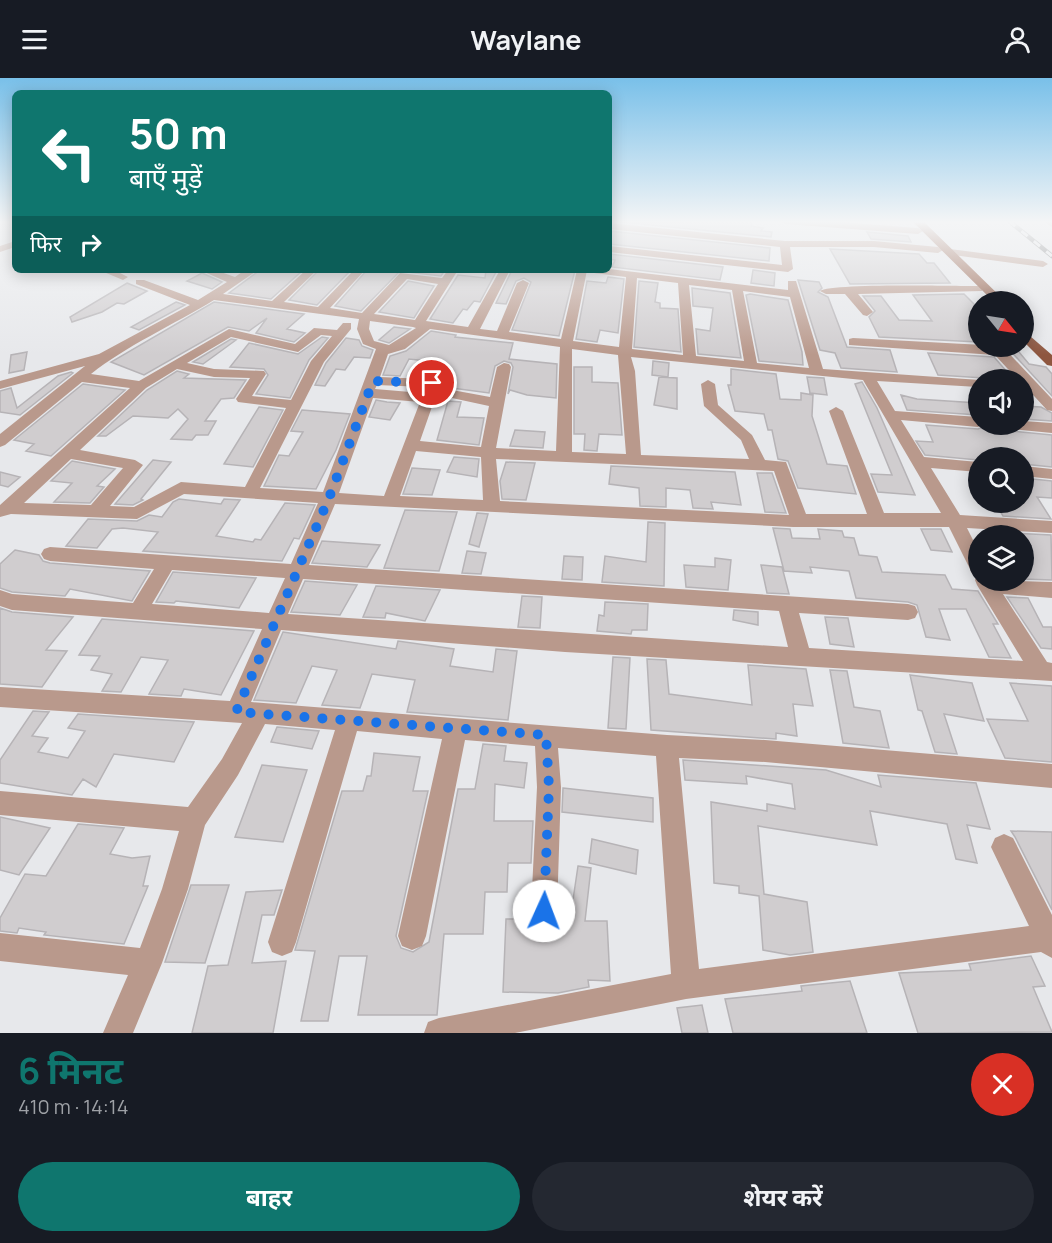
<!DOCTYPE html>
<html lang="hi">
<meta charset="utf-8">
<style>
:root{--surface:#171b24;--page:#242831;--text:#f1f3f6;--muted:#9ea1a6;--accent:#0f766e}
body{margin:0;font-family:Manrope,"Noto Sans Devanagari",sans-serif;background:var(--page);color:var(--text);height:100vh;display:flex;flex-direction:column;font-size:22px;white-space:nowrap}
*{box-sizing:border-box;margin:0}
p{font-size:20px;color:var(--muted)}
.icon{flex:none;width:33px;height:33px;fill:none;stroke:currentColor;stroke-width:2;stroke-linecap:round;stroke-linejoin:round}
.map{position:relative;height:955px;overflow:hidden}
.drawer{display:flex;flex-direction:column;background:var(--surface);flex:1}
.drawer>*{flex:none}
.banner{position:absolute;left:12px;top:12px;width:600px;height:183px;border-radius:9px;box-shadow:0 3px 15px #0003;background:#0f766e;color:#fff;overflow:hidden}
.needle{width:39px;rotate:120deg}
.fabs{position:absolute;left:968px;top:213px;display:grid;gap:12px}
.fabs a{display:grid;place-items:center;width:66px;height:66px;border-radius:50%;background:var(--surface);box-shadow:0 3px 15px #0003;font-size:30px}
.pin{position:absolute;display:grid;place-items:center;width:51px;height:51px;color:#fff;margin:-26px;border:3px solid #fff;border-radius:50%;box-shadow:0 2px 6px #0007}
.me{position:absolute;width:66px;margin:-33px;rotate:2deg;stroke-linejoin:round;filter:drop-shadow(0 0 4px #0008)}
.turn{display:flex;align-items:center;gap:21px;height:126px;padding:0 18px;font-size:27px}
.turn .icon{width:78px;height:78px;stroke-width:2.5}
.turn b{display:block;font-size:42px;line-height:51px}
.then{display:flex;align-items:center;height:57px;padding:0 18px;background:#0003;gap:12px;font-size:22px}
.round{display:grid;place-items:center;flex:none;width:63px;height:63px;border-radius:32px;background:var(--page)}
.headline{display:flex;align-items:center;justify-content:space-between;height:102px;padding:0 18px}
h1{font-size:36px;font-weight:700;line-height:45px;color:var(--accent)}
.button{display:flex;gap:12px;margin-top:auto;padding:12px 18px}
.button a{flex:1;height:69px;border-radius:36px;background:var(--accent);color:#fff;font-size:24px;font-weight:700;line-height:69px;text-align:center}
.button a+a{background:var(--page);color:var(--text)}
header{display:flex;justify-content:space-between;align-items:center;height:78px;padding:0 18px;background:var(--surface);font-size:27px;font-weight:700}
.map>svg:first-child{display:block}
.building{fill:#d0cdcf;stroke:#b6b3b6;stroke-width:1.5}
.lines{fill:none;stroke-linecap:round;stroke-linejoin:round}
.minor{fill:#b9998c;fill-rule:evenodd}
.major{fill:#8e563f;fill-rule:evenodd}
.rail-casing{stroke:#6e6f71;stroke-width:4.5}
.rail{stroke:#e7e8eb;stroke-width:3;stroke-dasharray:8;stroke-linecap:butt}
.route{stroke:#1a73e8;stroke-width:10;stroke-dasharray:0 18}
</style>
<header><svg class="icon" aria-label="menu" viewBox="0 0 24 24"><path d="M4 6h16M4 12h16M4 18h16"/></svg>Waylane<svg class="icon" aria-label="person" viewBox="0 0 24 24"><circle cx="12" cy="8" r="4"/><path d="M4 21q1-7 8-7t8 7"/></svg></header>
<div class="map">
<svg width="1052" height="955" viewBox="0 0 1052 955">
<rect width="100%" height="100%" fill="#e7e8eb"/>
<path class="building" d="M752,143l-1,5 12,2 -2,3 11,1 -1,5 -151,-15z
M609,153l161,17 -1,13 -160,-17z
M867,154l41,4 3,6 -40,-3z
M830,171l89,5 8,9h7l16,20 -100,1z
M609,176l114,13 -3,13 -108,-13 3,-7 -6,-1z
M260,192h43l-32,29 -42,-6z
M319,192h32l-34,35 -28,-5z
M367,192h78l-4,6 -41,-5 -39,40 -26,-5z
M486,192h11l-17,32 -6,-1 -7,9 -4,-1 -10,14 -23,-4 28,-44 27,3z
M512,192h63l-16,66 -47,-6 19,-48 -7,-4 -8,3 -10,23 -10,-1z
M753,192l22,3 -1,13 -23,-3z
M202,195l20,9 -10,7 -25,-8z
M608,199l16,2 -6,54 -18,-3 -3,12 -21,-3 11,-58 19,2z
M798,202l21,2 3,6 -4,4 10,5 19,50 43,3 7,22 -56,-4 -6,-15 -15,-3z
M408,203l26,5 -20,32 -35,-6z
M639,203l19,2 -3,19 5,1v5l18,1 3,43 -47,-5z
M127,205l20,8 -23,13 -7,-1 -15,9 -30,10 -2,-5z
M692,210l38,5 11,65 -43,-4 -2,-25 14,2 3,-23 -20,-2z
M750,216l38,6 14,52 1,13 -44,-4 -13,-66z
M964,216l14,14v34l-99,-5 -10,-20 6,-6 -12,-15h18l18,24 33,1 -19,-26z
M176,224l9,3 -46,25 -8,-3z
M214,224l90,12 -17,15 18,4 -11,9 -38,-9 11,-15 -18,13 -21,-4 -84,48 -33,-13z
M394,249l16,2 -21,14 -10,-3z
M431,253l25,4 -1,2 58,6 -4,16 48,5 -1,34 -29,-3 -17,-5 -2,4 5,-27 -2,-4 -7,-2 -9,5 -6,27 -37,-5 -13,1 6,-26 -36,-4 -9,17 -17,-1 7,-19 16,-5z
M322,259l6,1 -19,22 -19,38 -34,-4 12,-19 -4,-6 -34,-2 19,-24 49,11z
M346,260l13,2 3,6 11,4 -3,8 -16,-1 -9,13 -9,-1 -11,17 -10,-1 11,-22z
M231,261l5,1 -33,24 -10,-2z
M1006,268h8l15,18 17,3 6,7v22z
M27,274l-3,18 -15,3 2,-18z
M928,275l66,4 20,23 -76,-5z
M653,283l16,2 -1,14 -16,-2z
M574,289h18v15l26,1 4,52 -23,-1 -2,17 -13,-1 1,-16h-11z
M731,291l45,5 4,25 21,1v-7l12,2 -1,21 15,48 20,2 9,28 -58,-6 -10,-27 -10,-2 -6,-29h-4l-4,-16 -29,-3 -7,-26h3z
M177,293l12,3 -5,4 62,2 -12,18 -13,1 -16,22h11l-8,14h-12l-4,5 -21,-1 17,-20 -10,-10 -10,9 -35,-2 -27,20h-8l49,-46z
M71,294l2,1 -53,42 -20,-3v-21l11,-3 6,20 41,-32z
M659,299l18,1v31l-23,-4z
M807,299l17,1 3,17 -17,-2z
M862,304l15,26 38,87 -37,-3 -7,-18 21,1 -37,-91z
M83,306l42,6 -74,66 -25,-5 8,-7 -20,-4z
M901,317l16,4 61,4v12l-71,-5z
M376,322l11,2 13,1 -10,17 -21,-3z
M448,323l13,1 -4,15 27,1 -5,27 -42,-5z
M1023,328l18,1 11,6v8l-29,-2z
M259,329l24,3 -30,57 -29,-3z
M302,332l48,4 -14,36 -20,39 -52,-3 15,-31 10,1 14,-24 -12,-1z
M926,347l52,4 5,-2 22,1 5,3 42,4v32l-29,-3v-6h-45v2l-53,-5 -9,-14 17,1z
M515,352l30,2 -2,16 -33,-2z
M454,379l25,2 -2,18 -30,-5z
M153,382l18,2 -30,37 2,1 -10,5 -18,-1z
M72,383l43,8 -18,17 7,1 -14,16 -36,-1 18,-19 -21,-2z
M506,384l29,1 -9,37 -24,-1 -2,-18z
M611,388l124,6 6,33 -30,-3 2,7 -20,-1 -3,-18 -24,-2v19l-26,-1 -1,-18 -30,-4z
M412,390l28,2 -8,25 -29,-1z
M0,394l20,5 -12,10 -8,-2z
M757,395h15l14,40 -21,-1z
M1023,400l29,3v17l-15,-1 14,22 -48,-3 -8,-14h28z
M179,421l42,5 3,-5 16,1 -24,36 37,6 2,-3 6,1 24,-37 30,2 -13,28 -3,6 -5,-1 -12,23 -139,-10 15,-19 -35,-4 -11,1 -15,19 -31,-2 22,-27 49,2 12,-6 13,2 11,-15z
M405,432l52,2 -18,59 -55,-3z
M477,435l11,1 -9,33 -10,-3z
M648,444l17,1 -1,63 -62,-4 3,-26 41,6z
M773,450l17,1 2,9 28,1 -2,-10 24,2 2,6 10,1 5,17 18,2 5,15 63,3 7,14 26,2 20,33h-5l18,34 -22,-1 -23,-48h-27l11,31 -24,-3 -9,-32 -9,-3 -52,-4 -7,-27 -39,-4 2,6 -28,-2z
M921,451h20l11,23 -21,-2z
M1013,455l38,2 1,45 -29,-1v-43z
M322,463l58,4 -13,22 -55,-4z
M15,472l24,5 4,6 7,2 100,8 -18,30 -62,-12 -5,7 -53,-4 -12,-4v-24z
M467,473l19,2 -5,21 -19,-1z
M564,478l19,1 -1,23 -20,-1z
M715,480l16,2 -3,30 -42,-3 -2,-22 31,2z
M761,487l21,2 7,27 -22,-1z
M173,494l83,6 -17,30 -63,-7 -2,2 -18,-1z
M305,503l52,4 -17,30 -49,-3z
M376,508l64,4 -15,31 -39,-8 -1,5 -22,-1z
M522,518l20,1 -2,31 -22,-1z
M1007,519l21,1 15,29h9v22l-11,-1z
M605,524l43,2 -1,26h-15l-1,4 -34,-3 2,-16 5,1z
M0,530l12,4 61,5 -27,33 21,1 -25,36 -42,-3z
M734,532l24,2v13l-25,-5z
M825,539l23,1 6,29 -24,-3z
M102,541l115,9 37,3 -33,64 -37,-6 -3,7 -32,-2 19,-34 -27,-3 -20,35 -19,-1 10,-17 -21,-4 9,-14 -21,-1z
M283,554l113,17 2,-8 56,8 -4,17 43,6 3,-23 21,2 -9,69 -101,-8 8,-32 -43,-6 -12,34 -38,-3 15,-35 -25,-4 -16,37 -42,-3z
M613,579l17,1 -4,71 -18,-1z
M647,581l19,1 3,34 83,11 -4,-40 58,4 7,37 -20,-2 4,32 -21,-3v6l-125,-9z
M830,592l17,1 7,36 26,4 9,37 -46,-5z
M910,597l62,8 12,38 -40,-7 13,40 -22,-2 -13,-41 -4,-1z
M1010,605l42,3v76l-47,-4 -18,-39 41,2z
M33,633l16,1 -17,24 16,2 -10,14 30,6 17,-27 -17,-3 10,-14 116,8 -20,40 -60,-8 -18,33 -13,-8 -11,16 -72,-12v-23z
M277,649l42,4 -7,18 -41,-7z
M483,666l23,2 -2,15 23,2 -3,25 -29,-4 -1,37h39l-2,42h-23l-1,29h-22l-2,42h-39l-7,81h-79l9,-59h-28l-11,65h-27l14,-70 -20,-1 47,-159h21l4,-15h4l3,-23 46,4 -7,34h15l-32,145 5,12 12,4 16,-10 29,-153h17z
M683,682l143,10 55,17 -3,-12 98,8 14,46 -23,-4 10,38 -21,-4 -9,-35 -77,-13 7,34 -119,-19 6,68 43,8 6,50 -23,3 -27,-5 -4,-54 -20,-3v-7l-25,-3 -3,-81 56,9v-7l28,5 -3,-25 -46,-8 1,8 -62,-4z
M262,687l45,5 -24,72 -48,-5z
M563,710l90,10v24l-91,-10z
M0,739l50,11 -31,47 -19,-5z
M78,746l46,4 -14,26 22,4 18,-2 -7,30h5l-24,58 -80,-9 2,-3 -27,-4 -2,5 -17,-2v-13l25,-44 21,2z
M1011,753l41,1v78l-37,-73z
M592,761l46,11 -2,24 -47,-11z
M578,788l13,2 -6,53h22l3,60 -22,-1 1,7 -31,6 -55,-1 3,-73h25l2,4 10,3 14,-6h13z
M191,807h38l-24,78 -40,-1z
M282,812l-8,25h-12l-10,48 34,-2 -13,72h-81l16,-67 20,-1 18,-73z
M1031,878l14,30 -12,1 19,45 -134,1 -19,-60 72,-3 -2,-6z
M850,903l17,52h-134l-8,-34 77,-8 -1,-5z
M702,927l6,28h-26l-5,-25z"/>
<g class="lines">
<path class="minor" d="M780,143h47l91,7 5,3 -5,3 -133,-10z
M1043,143h9v6z
M609,145l176,18h89l64,6 5,3 -5,3 -64,-6h-84l3,22 -5,3 -179,-20v-6l173,19 -2,-18 -171,-18z
M15,163v6l-15,5v-6z
M950,171l93,12 5,3 -5,3 -97,-13 -1,-2z
M609,191l179,21v-9h8l27,88 157,11h-2v7l-101,-6 18,30 83,6v7h6l-6,3 -77,-7 23,37 54,5v10l-47,-4 29,47 92,6v12l-85,-5 11,22v30l74,2v16l-49,-4 44,68 5,1v18l-487,-29 -284,-22 -30,72 416,33 98,5 287,24v24l-287,-26 -86,-4 20,211 330,-43 -38,-79 4,-9 9,-4 9,4 39,77v43l-11,-6 -355,47 -171,34h-91l4,-11 11,-4 232,-44 -15,-218 -98,-8 3,39 -4,124 -3,10 -10,3 -10,-3 -3,-10 6,-124 -2,-41 -70,-6 -39,196 -4,10 -10,4 -10,-4 -4,-10 44,-197 -85,-8 -61,211 -4,10 -10,4 -10,-4 -4,-10 67,-212 -70,-6 -27,51 -33,50 -17,64 -26,74 -29,70h-30l25,-58 -128,-14v-28l140,15 22,-59 17,-58 -179,-16v-24l188,16 34,-48 20,-36 -242,-16v-20l230,14 32,-72 -250,-19 -12,-4v-16l12,4 121,9 21,-34 -104,-8 -6,-2 -3,-5 3,-5 6,-2 241,17 27,-61 -134,-9 -47,25 -126,-5 -11,3v-12l130,-117 -48,-6 -77,63 -5,2v-13l85,-68 -85,23v-8l99,-27 91,-49 -54,-21v-4h8l54,20 29,-18 -27,-12h15l20,7 10,-7h13l-35,24 49,7 34,-31h11l-33,32 34,5 36,-37h11l-35,38 32,5 38,-40 42,5 6,-8h10l-32,51 42,6 32,-57h10l-30,59 17,2 20,-48 6,-3 6,3 -20,49 52,7 16,-69h10l-14,71 46,6 7,-70 -32,-4 -5,-3zM637,200l41,5 5,72 -51,-6zM407,201l31,5 -23,36 -41,-6zM689,207l43,5 12,71 -48,-5zM743,213l47,6 19,71 -52,-5zM214,222l145,19 -2,10 6,15 13,5 -53,143 -63,-4 64,-126 27,-33v-6h-8l-6,7 -23,-2 -19,16 -66,-15 -90,52 -48,-7c35,-28 82,-49 123,-74zM370,243l43,6 3,1 -27,17 -15,-4 -5,-12zM430,251l130,18 -4,104 -60,-3 15,-81 -2,-3 -5,-1 -7,4 -7,30 -38,-7 -16,2 6,-23 -7,-4 -7,4 -2,10 -46,-2 8,-23 17,-5zM321,257l11,1 -21,25 -20,39 -39,-4 14,-22 -2,-3 -50,-2 -27,-6 44,-26 67,15zM572,271l46,6 8,99 -54,-2zM631,279l232,23 78,133h-57l-41,-102 -7,-4 -7,4 38,103h-61l-20,-52 -21,-2 -13,-25 -34,-30 -3,-21 -7,-4 -7,4 3,22 37,34 8,19 -108,-4 -6,-84zM177,291l37,8 36,1 -14,21 2,3 48,6 -41,79 -64,-5 -47,25 -24,-1 33,-41 -8,-5 -55,-10 66,-62zM377,307l47,2 -2,6 -47,-4zM373,320l47,4 -36,94 -45,-3zM452,320l37,8 -8,41 -61,-6 14,-40zM416,373l65,6 2,43 -83,-4zM71,381l52,9 -32,37 -67,-2zM496,381l278,12 15,44 -289,-14zM335,426l458,23h156l23,46 5,2 -2,5 2,5 46,76 -214,-13 -10,-35 109,7 7,-2 3,-6 -3,-6 -7,-2 -599,-39zM172,492l113,8 -16,35 -117,-9zM303,501l476,32 9,36 -500,-33z
M99,192h15l14,7 -5,3z
M978,208l4,1v4l-124,3 15,18 -6,4 -4,-1 -18,-21h-19l-6,-3c10,-8 136,-5 158,-5z
M853,260l149,8 50,53v12l-5,-1 -24,-26v-4h-5l-23,-25 -146,-10v-6z
M1023,343l29,2v10l-42,-4 -7,-5h20z
M1023,388l29,3v10l-29,-3z"/>
<path class="major" d="M912,143h11l83,81h-12z
M1023,252l29,25v11l-5,-1 -24,-24z"/>
<g class="rail-casing">
<path id="rail" d="M1009,143l43,35"/>
</g>
<use href="#rail" class="rail"/>
</g>
<linearGradient id="sky" x2="0" y2="1"><stop stop-color="#79c0e9"/><stop offset="0.52" stop-color="#f4f5f6"/><stop offset="1" stop-color="#f4f5f6" stop-opacity="0"/></linearGradient>
<rect width="1052" height="277" fill="url(#sky)"/>
<g class="lines">
<path class="route" d="M432,305l-59,-2 -44,117 -93,214 310,23 3,52 -5,124"/>
</g>
</svg>
<div class="fabs">
<a><svg class="needle" viewBox="-14 -14 28 28"><path d="M0-13l5 13h-10z" fill="#e53935"/><path d="M0 13l5-13h-10z" fill="#9ea1a6"/></svg></a>
<a><svg class="icon" aria-label="sound" viewBox="0 0 24 24"><path d="M4 9h4l5-4v14l-5-4H4zM17 9q2 3 0 6"/></svg></a>
<a><svg class="icon" aria-label="search" viewBox="0 0 24 24"><circle cx="10" cy="10" r="6"/><path d="M15 15l6 6"/></svg></a>
<a><svg class="icon" aria-label="layers" viewBox="0 0 24 24"><path d="M12 4l9 5-9 5-9-5zM3 14l9 5 9-5"/></svg></a>
</div>
<div class="pin" style="left:432px;top:305px;background:#d93025"><svg class="icon" aria-label="arrive" viewBox="0 0 24 24"><path d="M6 21V4h12l-3 4 3 4H6"/></svg></div>
<svg class="me" style="left:544px;top:833px" viewBox="-20 -20 40 40"><circle r="19" fill="#fff"/><path d="M0-13L10 11 0 6-10 11z" fill="#1a73e8"/></svg>
<div class="banner">
<div class="turn"><svg class="icon" aria-label="left" viewBox="0 0 24 24"><path d="M17 20v-9H6M10 6l-5 5 5 5"/></svg><div><b>50 m</b>बाएँ मुड़ें</div></div>
<div class="then">फिर<svg class="icon" aria-label="right" viewBox="0 0 24 24"><path d="M7 20v-9h11M14 6l5 5-5 5"/></svg></div>
</div>
</div>
<section class="drawer">
<div class="headline"><div><h1>6 मिनट</h1><p>410 m · 14:14</p></div><a class="round" style="background:#d93025;color:#fff"><svg class="icon" aria-label="close" viewBox="0 0 24 24"><path d="M6 6l12 12M18 6L6 18"/></svg></a></div>
<div class="button"><a>बाहर</a><a>शेयर करें</a></div>
</section>
